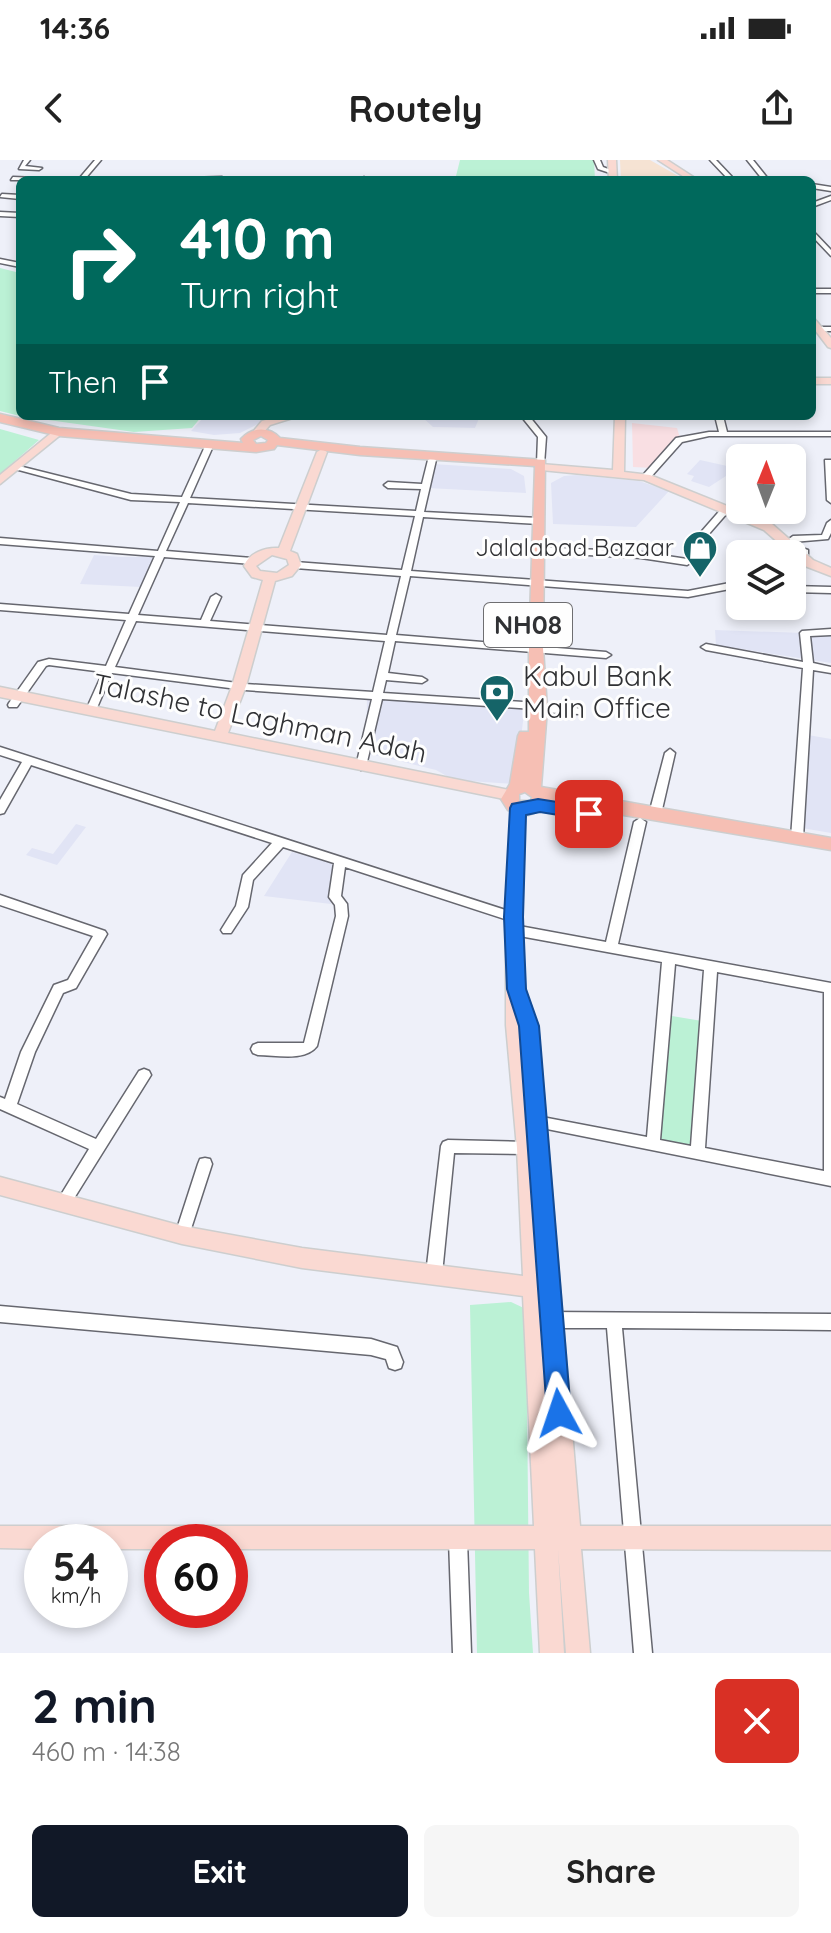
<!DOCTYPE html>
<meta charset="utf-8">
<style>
:root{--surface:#fff;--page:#f6f6f6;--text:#222;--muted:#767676;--accent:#111827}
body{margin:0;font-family:Quicksand,sans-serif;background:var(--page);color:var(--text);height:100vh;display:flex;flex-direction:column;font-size:30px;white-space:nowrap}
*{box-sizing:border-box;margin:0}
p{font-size:26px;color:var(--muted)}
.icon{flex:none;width:44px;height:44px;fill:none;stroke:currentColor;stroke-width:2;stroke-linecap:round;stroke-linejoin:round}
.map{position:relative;height:1493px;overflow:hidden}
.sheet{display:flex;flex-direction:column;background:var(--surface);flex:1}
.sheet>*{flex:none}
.guide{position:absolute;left:16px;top:16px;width:800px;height:244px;border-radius:12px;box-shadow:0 4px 12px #0003;background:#00695c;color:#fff;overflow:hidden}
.needle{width:52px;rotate:1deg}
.fabs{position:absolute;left:726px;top:284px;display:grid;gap:16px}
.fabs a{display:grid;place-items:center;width:80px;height:80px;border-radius:12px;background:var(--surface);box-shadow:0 4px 12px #0003;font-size:40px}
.speed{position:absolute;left:24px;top:1364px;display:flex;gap:16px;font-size:40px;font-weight:700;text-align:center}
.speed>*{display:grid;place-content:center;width:104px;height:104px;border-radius:50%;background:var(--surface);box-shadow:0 4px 12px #0003;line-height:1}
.speed small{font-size:20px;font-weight:400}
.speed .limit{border:12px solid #d22;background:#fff;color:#111}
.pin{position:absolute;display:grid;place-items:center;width:68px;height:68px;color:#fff;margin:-34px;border-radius:16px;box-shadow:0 4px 12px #0006}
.me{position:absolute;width:88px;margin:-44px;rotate:355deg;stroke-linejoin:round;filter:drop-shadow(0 0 6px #0008)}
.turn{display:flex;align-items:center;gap:28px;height:168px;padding:0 32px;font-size:36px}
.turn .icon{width:104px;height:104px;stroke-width:2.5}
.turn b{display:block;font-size:56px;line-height:68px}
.then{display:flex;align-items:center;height:76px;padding:0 32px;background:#0003;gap:16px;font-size:30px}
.round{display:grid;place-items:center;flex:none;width:84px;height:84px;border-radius:12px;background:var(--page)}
.head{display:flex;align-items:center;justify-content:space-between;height:136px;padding:0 32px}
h1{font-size:48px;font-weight:700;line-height:60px;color:var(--accent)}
.cta{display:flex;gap:16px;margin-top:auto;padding:16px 32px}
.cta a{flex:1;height:92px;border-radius:12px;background:var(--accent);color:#fff;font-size:32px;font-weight:700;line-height:92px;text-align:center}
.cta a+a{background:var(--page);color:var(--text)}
.status{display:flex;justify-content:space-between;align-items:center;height:56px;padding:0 40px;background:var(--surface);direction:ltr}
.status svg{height:22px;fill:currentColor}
header{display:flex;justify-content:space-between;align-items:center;height:104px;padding:0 32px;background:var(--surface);font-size:36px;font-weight:700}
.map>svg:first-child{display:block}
.built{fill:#e1e4f5}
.industrial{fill:#f6e3d3}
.education{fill:#f9dfe3}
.green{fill:#bbf1d5}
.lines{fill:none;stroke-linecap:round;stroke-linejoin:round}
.minor-casing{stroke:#66676f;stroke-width:3}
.major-casing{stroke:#cdcece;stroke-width:3}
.highway-casing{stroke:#cdcece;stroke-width:3}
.minor{fill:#fff;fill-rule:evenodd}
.major{fill:#fad9d2;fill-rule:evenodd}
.highway{fill:#f6bfb4;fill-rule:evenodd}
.route{fill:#1a73e8;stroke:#114b97;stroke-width:2}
.labels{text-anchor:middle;stroke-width:6;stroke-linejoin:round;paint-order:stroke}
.far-poi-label{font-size:24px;fill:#303134;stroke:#fefefe;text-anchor:end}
.shield{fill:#fefefe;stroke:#6e6e71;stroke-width:2}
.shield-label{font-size:26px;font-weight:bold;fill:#303134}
.poi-label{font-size:28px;fill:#303134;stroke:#fefefe;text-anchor:start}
.street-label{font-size:28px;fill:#303134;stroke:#fefefe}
</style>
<div class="status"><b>14:36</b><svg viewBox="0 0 49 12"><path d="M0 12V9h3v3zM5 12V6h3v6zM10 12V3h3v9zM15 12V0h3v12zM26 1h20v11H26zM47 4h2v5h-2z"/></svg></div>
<header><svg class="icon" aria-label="back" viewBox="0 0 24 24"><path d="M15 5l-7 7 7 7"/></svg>Routely<svg class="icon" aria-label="share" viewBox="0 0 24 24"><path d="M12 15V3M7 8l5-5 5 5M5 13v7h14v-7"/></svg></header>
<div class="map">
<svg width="831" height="1493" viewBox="0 0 831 1493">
<rect width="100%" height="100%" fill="#eef0f9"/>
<path class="built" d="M205,256h69l-34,17 -26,2 -23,-4z
M421,256h59l-5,12 -42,-1z
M700,300l36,8v10l-10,-2 -17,11 -18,-6 3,-5 -7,-2z
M433,304l78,5 13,7 2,17 -99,-5z
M576,315l63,6 30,10 -33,36 -83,-3 -2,-41 13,-7z
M94,395l27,2h32l-12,30 -61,-3z
M715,470l116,4v29l-115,-18z
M367,537l158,9 -10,78 -61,-4 -18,-10 -70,-17z
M808,575l23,4v94l-29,-5z
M76,664l10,3 -29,38 -31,-10 6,-7 21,6z
M292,692l43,12 -4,40 -67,-8z"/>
<path class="industrial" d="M620,0h30l35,20h-64z"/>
<path class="education" d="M632,263l45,5 3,10 -27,30 -20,-1z"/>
<path class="green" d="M460,0h134l1,20h-140z
M0,108l20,5v143l-20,-5z
M20,256h182l-10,12 -58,4z
M0,269l39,11 -39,34z
M666,855l36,6 -9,125 -38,-8z
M511,1142l15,7 3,284 4,60h-56l-7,-348z"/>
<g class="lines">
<g class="minor-casing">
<path id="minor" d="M24,0h6l-5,6 17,2 -3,2 -20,-1z
M95,0h6l-17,20h-6z
M594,0h6l3,7 13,5 -3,2 -15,-5z
M710,0h6l19,20h-6z
M747,0h6l16,20h-6z
M13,17l24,1 3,2h-29z
M222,17l2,3h-40l3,-2z
M364,17l2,1 1,2h-6z
M812,24l19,3v4l-19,-3z
M2,34l18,1v4l-20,-2z
M831,36v4l-19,7v-4z
M0,52l20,1v4l-20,-1z
M812,70l19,20v6l-19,-20z
M0,99l20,4v4l-20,-4z
M812,129h19v4h-19z
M812,167h19v4h-19z
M521,256h8l17,21 -2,28 -7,-2 1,-26z
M715,256h8l4,16h104v4h-122l-27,6 -33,37h-6v-4l33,-37 33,-6h10z
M207,282l7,2 -24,54 226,13 5,-22 -33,-1 -4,-3 4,-3 34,2 6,-24 4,-2 4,2 -12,52 115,6 4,3 -4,3 -116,-7 -12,54 277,20 52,-10v6l-52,10 -278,-21 -14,59 210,17 5,3 -5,3 -211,-17 -7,32 34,4 5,3 -5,3 -36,-3 -3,13 156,10c13,7 33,0 45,8l-5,3 -40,-2 -5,-3 -152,-10 -16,67 -5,4 -5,-4 16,-67 -127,-9 -133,-17 -16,37 -5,3 -5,-3 17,-38 -54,-7 -3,1 -29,41h-8l-1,-2 1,-2 29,-41 11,-3 57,7 20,-46 -126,-10v-6l129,10 26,-58 -155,-12v-6l158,13 22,-49 -49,-2 -116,-31v-4l116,29 51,3zM188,343l227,13 -13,54 -107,-8 -5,3 5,3 106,8 -14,59 -177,-14 11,-24 -5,-3 -5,3 -10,23 -63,-5 26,-58 88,7 5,-3 -5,-3 -86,-7zM136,461l249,20 -12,51 -128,-8 -130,-17z
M825,300h6v43l-4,-3z
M726,346l4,3 -1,2 -35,40h-6v-4l35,-40z
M831,360v13l-3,6 -35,3 -4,-3 4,-3 29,-1 5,-12z
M538,387l103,5 46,7 5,3 -5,3 -46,-7 -106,-6 -2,-2z
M805,389l3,1v4l-16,12v-8z
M792,426l39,1v6l-39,-1z
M831,469v6l-21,1 3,27 18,4v6l-18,-3 -10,168 -6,4 -6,-4 12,-170 -97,-18 -5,-3 5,-3 97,18 -3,-29 2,-2z
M0,587l518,167 2,3 -2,3 -4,2 -169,-55 -4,29 6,8 1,12 -31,130c-12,16 -41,9 -59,9l-5,-2 -2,-4 2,-4 5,-2h46l32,-127 -1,-11 -6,-8 5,-34 -51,-16 -30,33 -5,27 -17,26h-8l-2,-3 15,-24 7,-31 29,-32 -241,-78 -27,48 -4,1v-14l22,-38 -22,-7z
M670,589l5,4 -14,61 -6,4 -6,-4 16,-61z
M640,658l6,4 -28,122 213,39v203l-299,-60 -2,-4 2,-4 5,-2 110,21 15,-175 -148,-27 -4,-2 -2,-3 2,-3 4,-2 92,17 28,-120zM675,804l29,6 -13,176 -31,-6zM717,812l107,20v179l-119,-23z
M0,735l105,36 2,3 -31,54 -13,5 -28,59 -18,52 79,35 43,-68 5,-2 5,2 2,4 -83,133 -5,2 -5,-2 -2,-5 33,-54 -89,-40v-12l5,2 16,-47 33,-67 14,-5 25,-44 -93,-31z
M448,980l78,2 5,2 2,4 -2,4 -5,2 -72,-1 -12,121 -3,5 -5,2 -5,-2 -3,-5 15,-128 2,-4z
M205,998l5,1 2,5 -23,71 -2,5 -5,2 -5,-2 -2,-5 23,-71 2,-5z
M0,1146l371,33 26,8 6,15 -2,6 -6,2 -6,-2 -3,-9 -15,-4 -371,-33z
M546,1152l285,2v16l-209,-2 30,325h-18l-27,-325h-61l-5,-3 -3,-5 3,-5z
M458,1371l6,3 3,6 4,113h-18l-4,-113 3,-6z"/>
</g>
<g class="major-casing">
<path id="major" d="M608,0h8l1,20h-8z
M658,0h9l31,20h-9z
M812,156l19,22v10l-3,-1 -16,-21z
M812,218h19v6h-19z
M281,256h18l-29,9 -9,10 -9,-2 10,-12z
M615,256h10l-1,56 26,3 122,49 41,36 18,8v8l-26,-10 -41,-36 -120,-50 -103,-10 -6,-3 6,-3 72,6z
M55,270l9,2 -64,52v-9z
M322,289l5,3 -37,99 7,3 4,11 -9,11 -17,5 -29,105 -18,47 281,57 7,5 -2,4 -5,1 -509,-103v-10l215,44 17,-45 31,-106 -11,-3 -8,-11c5,-13 21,-19 35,-18l38,-96zM272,395l15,4 2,6 -12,8 -17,-2 -4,-5z
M518,643l7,5 -3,109 1,75 15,34 42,500h251v24l-250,-1 9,104h-24l-8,-104 6,104h-24l-5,-104h-305v-7h-68v7h-52v-7h-68v7l-42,-1v-22h534l-11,-230 -221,-28 -120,-24 -182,-49v-18l182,49 120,22 221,28 -6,-128 -11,-123v-108l5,-109z"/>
</g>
<g class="highway-casing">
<path id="highway" d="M0,254l59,14 184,15 -2,-4c11,-12 28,-13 39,-1l80,9 185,13 -2,188 4,61 -6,78 290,51v12l-284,-48 -3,7 -16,6 -20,-5 -7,-11 9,-15 8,-48 2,-4h9v-84l6,-182 -175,-11 -83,-10 -3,4 -18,3 -197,-16 -59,-14zM261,276l7,4 -2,3 -10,1 -3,-4zM525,632l7,5 -1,4h-12v-7z"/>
</g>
<use href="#minor" class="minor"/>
<use href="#major" class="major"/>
<use href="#highway" class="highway"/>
</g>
<path class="route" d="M538,639l51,8 9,7 -9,6 -49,-8 -14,3 -3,102 3,72 13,37 32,387 -3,9 -9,3 -8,-3 -4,-9 -28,-387 -12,-37 -3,-72 6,-109 2,-4z"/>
<defs>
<g id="shop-pin" transform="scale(1.8)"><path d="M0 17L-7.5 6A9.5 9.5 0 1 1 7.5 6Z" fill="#156468" stroke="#fefefe"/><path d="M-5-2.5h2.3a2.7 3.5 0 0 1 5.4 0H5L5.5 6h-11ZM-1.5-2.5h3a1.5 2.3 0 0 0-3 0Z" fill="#fff"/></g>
<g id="bank-pin" transform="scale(1.8)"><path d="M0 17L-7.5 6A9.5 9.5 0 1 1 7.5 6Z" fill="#156468" stroke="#fefefe"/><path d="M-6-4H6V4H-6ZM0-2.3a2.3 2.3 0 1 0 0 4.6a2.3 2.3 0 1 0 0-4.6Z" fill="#fff"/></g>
</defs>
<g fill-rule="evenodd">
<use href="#shop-pin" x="700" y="388"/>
<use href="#bank-pin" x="497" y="532"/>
</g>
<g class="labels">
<g class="far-poi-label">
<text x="674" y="396">Jalalabad Bazaar</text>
</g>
<rect class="shield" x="484" y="443" width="88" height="44" rx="6"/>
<g class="shield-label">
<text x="528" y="474">NH08</text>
</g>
<g class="poi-label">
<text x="523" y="526">Kabul Bank<tspan x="523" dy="32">Main Office</tspan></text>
</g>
<g class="street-label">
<text transform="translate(260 558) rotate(12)" y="10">Talashe to Laghman Adah</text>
</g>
</g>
</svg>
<div class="fabs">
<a><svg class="needle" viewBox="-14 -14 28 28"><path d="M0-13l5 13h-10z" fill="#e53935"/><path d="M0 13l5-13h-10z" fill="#767676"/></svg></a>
<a><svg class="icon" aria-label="layers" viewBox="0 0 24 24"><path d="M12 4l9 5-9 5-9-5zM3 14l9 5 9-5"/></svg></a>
</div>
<div class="speed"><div>54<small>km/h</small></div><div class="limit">60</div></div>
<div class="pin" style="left:589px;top:654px;background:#d93025"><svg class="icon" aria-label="arrive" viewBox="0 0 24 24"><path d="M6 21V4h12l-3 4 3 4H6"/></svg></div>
<svg class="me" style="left:559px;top:1253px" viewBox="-20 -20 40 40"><path d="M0-17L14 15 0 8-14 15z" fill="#1a73e8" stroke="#fff" stroke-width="4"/></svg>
<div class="guide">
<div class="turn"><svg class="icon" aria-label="right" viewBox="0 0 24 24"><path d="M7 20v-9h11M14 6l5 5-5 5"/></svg><div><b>410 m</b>Turn right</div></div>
<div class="then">Then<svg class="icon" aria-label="arrive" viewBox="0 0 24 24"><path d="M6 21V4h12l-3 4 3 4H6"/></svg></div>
</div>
</div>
<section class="sheet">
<div class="head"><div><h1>2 min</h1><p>460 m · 14:38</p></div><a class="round" style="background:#d93025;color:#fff"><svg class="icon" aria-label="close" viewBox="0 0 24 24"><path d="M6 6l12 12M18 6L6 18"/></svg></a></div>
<div class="cta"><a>Exit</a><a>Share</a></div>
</section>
